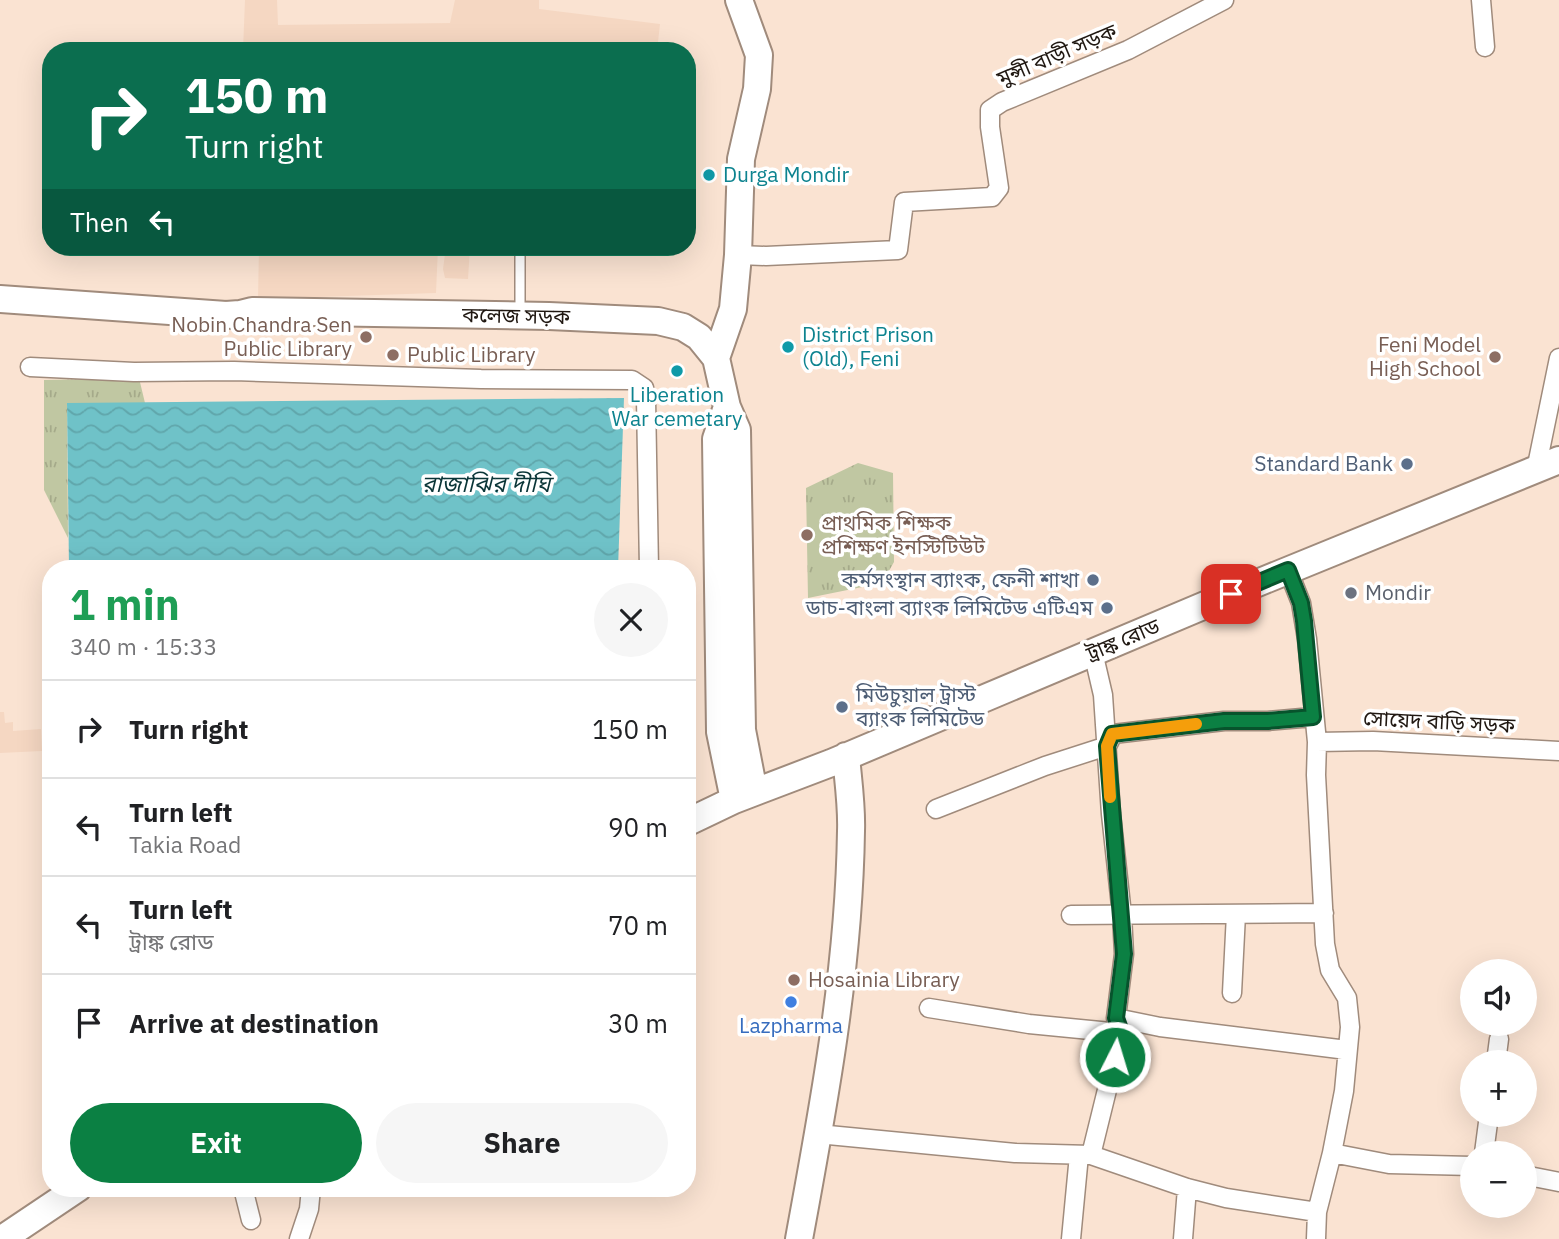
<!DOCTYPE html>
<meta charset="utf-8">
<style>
:root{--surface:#fff;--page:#f6f6f6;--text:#202124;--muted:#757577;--line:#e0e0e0;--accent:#0b8043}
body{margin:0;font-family:"IBM Plex Sans","Noto Sans Bengali",sans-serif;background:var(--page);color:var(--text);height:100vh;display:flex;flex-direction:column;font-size:26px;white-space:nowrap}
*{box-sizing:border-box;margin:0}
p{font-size:23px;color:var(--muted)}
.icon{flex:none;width:38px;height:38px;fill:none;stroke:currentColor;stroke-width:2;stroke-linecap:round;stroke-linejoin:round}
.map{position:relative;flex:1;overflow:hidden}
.panel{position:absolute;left:42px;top:560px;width:654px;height:637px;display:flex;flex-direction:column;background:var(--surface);border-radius:28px;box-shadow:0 7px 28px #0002}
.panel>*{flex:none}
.hud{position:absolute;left:42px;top:42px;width:654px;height:214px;border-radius:28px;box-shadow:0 7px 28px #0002;background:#0b6e4f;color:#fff;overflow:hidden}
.buttons{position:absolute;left:1460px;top:959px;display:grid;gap:14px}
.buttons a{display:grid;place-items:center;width:77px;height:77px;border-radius:50%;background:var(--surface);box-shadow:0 7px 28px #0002;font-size:35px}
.pin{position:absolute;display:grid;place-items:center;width:60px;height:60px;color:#fff;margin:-30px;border-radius:14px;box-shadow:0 4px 10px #0006}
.me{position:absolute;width:77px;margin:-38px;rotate:5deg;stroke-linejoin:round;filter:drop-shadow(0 0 5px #0008)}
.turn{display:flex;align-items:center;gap:24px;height:147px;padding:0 28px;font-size:32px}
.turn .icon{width:91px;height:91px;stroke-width:2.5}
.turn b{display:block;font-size:49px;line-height:60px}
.then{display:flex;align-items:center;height:66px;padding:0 28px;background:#0003;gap:14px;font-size:26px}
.round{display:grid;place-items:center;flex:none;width:74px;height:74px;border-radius:37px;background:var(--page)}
.summary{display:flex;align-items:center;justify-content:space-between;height:119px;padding:0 28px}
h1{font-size:42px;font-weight:700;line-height:52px;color:#1e9e55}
.button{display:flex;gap:14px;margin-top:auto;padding:14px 28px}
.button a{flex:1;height:80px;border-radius:42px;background:var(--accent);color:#fff;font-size:28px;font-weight:700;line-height:80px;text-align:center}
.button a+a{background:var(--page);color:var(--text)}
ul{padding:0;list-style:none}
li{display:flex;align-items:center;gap:21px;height:98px;padding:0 28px;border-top:2px solid var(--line)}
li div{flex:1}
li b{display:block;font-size:26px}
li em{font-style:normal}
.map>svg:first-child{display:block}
.built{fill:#f5d7c2}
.park{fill:url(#park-tufts)}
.water{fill:url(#water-waves)}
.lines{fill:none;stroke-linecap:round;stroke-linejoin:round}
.lane-casing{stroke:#a08b7c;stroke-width:12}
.street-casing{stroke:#a08b7c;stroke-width:21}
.secondary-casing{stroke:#a08b7c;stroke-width:30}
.lane{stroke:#fff;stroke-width:9}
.street{stroke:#fff;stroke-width:18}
.secondary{stroke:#fff;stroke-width:26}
.route-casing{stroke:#07532c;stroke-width:18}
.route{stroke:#0b8043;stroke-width:12}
.slow{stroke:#f59e0b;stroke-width:12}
.culture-dot{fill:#0f9aa8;stroke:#fff;stroke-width:2.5}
.education-dot{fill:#8d6e63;stroke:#fff;stroke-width:2.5}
.service-dot{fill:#5c6f8a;stroke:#fff;stroke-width:2.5}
.worship-dot{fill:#6b7280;stroke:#fff;stroke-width:2.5}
.shop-dot{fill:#3f7fe0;stroke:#fff;stroke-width:2.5}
.labels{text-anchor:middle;stroke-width:7;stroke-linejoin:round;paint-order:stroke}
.street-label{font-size:21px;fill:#201812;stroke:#fff}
.culture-label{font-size:21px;fill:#0d838f;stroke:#fff;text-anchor:start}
.education-label{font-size:21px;fill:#785e54;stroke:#fff;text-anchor:start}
.service-label{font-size:21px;fill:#4e5e75;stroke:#fff;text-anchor:end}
.worship-label{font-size:21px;fill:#5b616d;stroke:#fff;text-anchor:start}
.shop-label{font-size:21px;fill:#366cbe;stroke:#fff}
.water-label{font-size:23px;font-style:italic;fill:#0a3537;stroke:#fff}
</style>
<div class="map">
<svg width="1559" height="1239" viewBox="0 0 1559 1239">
<defs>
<pattern id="park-tufts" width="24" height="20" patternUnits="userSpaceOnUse" patternTransform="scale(1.75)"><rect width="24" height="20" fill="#c0c7a2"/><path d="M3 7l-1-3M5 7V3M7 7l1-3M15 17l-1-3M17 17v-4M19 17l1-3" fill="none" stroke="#a5aa8a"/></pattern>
<pattern id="water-waves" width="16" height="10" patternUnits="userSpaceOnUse" patternTransform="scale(1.75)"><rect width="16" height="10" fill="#6fc2c8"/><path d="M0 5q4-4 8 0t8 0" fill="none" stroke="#60a6ab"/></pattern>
</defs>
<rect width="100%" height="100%" fill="#fae3d2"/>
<path class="built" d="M245,0h32l1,25 172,-2 5,-23h84v9l121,15 -3,27h-406l-8,-1z
M259,247h179l-2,46 -178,6z
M446,247h24l-2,32 -23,-1 -2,-9z
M0,712h4l1,11 8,-1v9l28,-2 1,22 -42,2z"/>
<path class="park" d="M139,378l6,25 -78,1 1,134 -24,-48v-110z
M858,463l35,10 1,89 -12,21 -74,15 -2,-110z"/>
<path class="water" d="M624,398l-6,171h-549l-2,-166z"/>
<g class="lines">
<g class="lane-casing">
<path id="lane" d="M520,313v-66"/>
</g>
<g class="street-casing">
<path id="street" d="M1481,0l4,47
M738,255l28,1 132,-6 6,-48 88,-5 7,-9 -9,-61v-17l12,-8 126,-52 96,-50
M30,367l104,5 100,-1 247,8 151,1 12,8 2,11 3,170
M1536,470l23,-112
M1288,570l13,33 6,36 10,103 -1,33 9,169 5,26 17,28 3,29 -6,64 -12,62 -15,59 -1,27
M1317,742l56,-1 186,10
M936,809l109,-43 62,-20 6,-12 111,-13h44l45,-4
M1071,915l253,-2
M1232,993l4,-79
M929,1008l100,16 92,9
M1116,1018l44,9 187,23
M1496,1062l3,-23
M818,1134l197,19 76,2 96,33 39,10 91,14
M1332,1153l57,11 83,2
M1484,1153l5,-38
M1091,1155l30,-122 -5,-15 8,-64 -2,-39 -11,-101 -8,-119 -10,-43
M1524,1175l35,7
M243,1188l8,32
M299,1239l10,-30 2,-21
M1071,1239l8,-84
M1183,1239l4,-51"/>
</g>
<g class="secondary-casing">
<path id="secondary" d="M0,299l226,16 14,-1 12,-3 297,5 109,5 25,6 16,10 17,21 11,49 10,23 5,300 12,62
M716,358l17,-49 5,-54 3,-96 16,-70 2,-34 -20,-55
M727,407l-11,32 4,293 14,68
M688,822l46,-22 97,-37 424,-179 304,-124
M2,1239l76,-51
M799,1239c25,-135 50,-270 52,-408 1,-25 -3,-51 -5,-75"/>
</g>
<use href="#lane" class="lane"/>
<use href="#street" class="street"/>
<use href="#secondary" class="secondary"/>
</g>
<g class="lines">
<g class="route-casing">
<path id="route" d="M1115,1057l6,-25 -5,-14 8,-64 -17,-208 5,-12 112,-13h44l45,-4 -9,-96 -3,-18 -13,-33 -57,24"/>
</g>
<use href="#route" class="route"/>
<path class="slow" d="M1110,797l-3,-51 5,-12 84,-10"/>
</g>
<g class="culture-dot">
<circle cx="709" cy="175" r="7"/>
<circle cx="788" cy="347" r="7"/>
<circle cx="677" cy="371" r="7"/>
</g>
<g class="education-dot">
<circle cx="366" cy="337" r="7"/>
<circle cx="393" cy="355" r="7"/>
<circle cx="1495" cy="357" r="7"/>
<circle cx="807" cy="535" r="7"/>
<circle cx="794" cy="980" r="7"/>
</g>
<g class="service-dot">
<circle cx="1407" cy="464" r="7"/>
<circle cx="1093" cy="580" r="7"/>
<circle cx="1107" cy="608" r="7"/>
<circle cx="842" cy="707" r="7"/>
</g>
<circle class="worship-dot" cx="1351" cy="593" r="7"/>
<circle class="shop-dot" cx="791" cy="1002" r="7"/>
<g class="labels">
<g class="street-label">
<text transform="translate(1057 55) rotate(-23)" y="7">মুন্সী বাড়ী সড়ক</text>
<text transform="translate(516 316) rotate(1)" y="7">কলেজ সড়ক</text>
<text transform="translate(1123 640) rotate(-23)" y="7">ট্রাঙ্ক রোড</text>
<text transform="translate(1439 722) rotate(3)" y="7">সোয়েদ বাড়ি সড়ক</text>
</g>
<g class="culture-label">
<text x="723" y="182">Durga Mondir</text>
<text x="802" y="342">District Prison<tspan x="802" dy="24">(Old), Feni</tspan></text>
<text x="677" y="402" text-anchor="middle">Liberation<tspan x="677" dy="24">War cemetary</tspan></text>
</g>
<g class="education-label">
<text x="352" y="332" text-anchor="end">Nobin Chandra Sen<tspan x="352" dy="24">Public Library</tspan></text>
<text x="1481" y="352" text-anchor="end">Feni Model<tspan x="1481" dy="24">High School</tspan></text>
<text x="407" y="362">Public Library</text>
<text x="821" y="530">প্রাথমিক শিক্ষক<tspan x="821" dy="24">প্রশিক্ষণ ইনস্টিটিউট</tspan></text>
<text x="808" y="987">Hosainia Library</text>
</g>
<g class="service-label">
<text x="1393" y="471">Standard Bank</text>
<text x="1079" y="587">কর্মসংস্থান ব্যাংক, ফেনী শাখা</text>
<text x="1093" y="615">ডাচ-বাংলা ব্যাংক লিমিটেড এটিএম</text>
<text x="856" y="702" text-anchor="start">মিউচুয়াল ট্রাস্ট<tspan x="856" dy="24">ব্যাংক লিমিটেড</tspan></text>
</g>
<g class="worship-label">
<text x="1365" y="600">Mondir</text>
</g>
<g class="shop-label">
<text x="791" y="1033">Lazpharma</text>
</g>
<g class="water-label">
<text x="486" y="492">রাজাঝির দীঘি</text>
</g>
</g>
</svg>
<div class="buttons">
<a><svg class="icon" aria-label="sound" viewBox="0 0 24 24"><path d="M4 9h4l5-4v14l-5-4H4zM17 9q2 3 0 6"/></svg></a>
<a>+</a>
<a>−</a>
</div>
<div class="pin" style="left:1231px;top:594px;background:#d93025"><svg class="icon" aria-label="arrive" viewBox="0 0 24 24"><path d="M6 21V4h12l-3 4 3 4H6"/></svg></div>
<svg class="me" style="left:1115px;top:1057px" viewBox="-20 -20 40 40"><circle r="17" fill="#0b8043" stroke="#fff" stroke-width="3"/><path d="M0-11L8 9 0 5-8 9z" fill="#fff"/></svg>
<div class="hud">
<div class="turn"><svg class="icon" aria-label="right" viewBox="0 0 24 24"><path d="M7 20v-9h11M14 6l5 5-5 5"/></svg><div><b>150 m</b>Turn right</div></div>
<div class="then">Then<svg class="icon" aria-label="left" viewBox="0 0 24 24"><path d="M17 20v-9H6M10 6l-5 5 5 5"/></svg></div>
</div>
<section class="panel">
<div class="summary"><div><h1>1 min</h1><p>340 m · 15:33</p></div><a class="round"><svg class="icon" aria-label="close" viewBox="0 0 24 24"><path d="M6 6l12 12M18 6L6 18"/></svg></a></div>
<ul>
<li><svg class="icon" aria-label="right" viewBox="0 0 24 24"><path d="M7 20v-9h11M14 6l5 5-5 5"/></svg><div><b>Turn right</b></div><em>150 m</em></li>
<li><svg class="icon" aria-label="left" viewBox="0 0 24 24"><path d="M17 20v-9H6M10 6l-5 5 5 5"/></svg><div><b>Turn left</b><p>Takia Road</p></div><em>90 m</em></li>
<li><svg class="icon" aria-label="left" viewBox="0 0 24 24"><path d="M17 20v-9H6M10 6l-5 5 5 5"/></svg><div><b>Turn left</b><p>ট্রাঙ্ক রোড</p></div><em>70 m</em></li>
<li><svg class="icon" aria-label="arrive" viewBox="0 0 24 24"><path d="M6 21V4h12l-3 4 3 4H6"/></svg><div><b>Arrive at destination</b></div><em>30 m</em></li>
</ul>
<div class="button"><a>Exit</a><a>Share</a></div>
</section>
</div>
